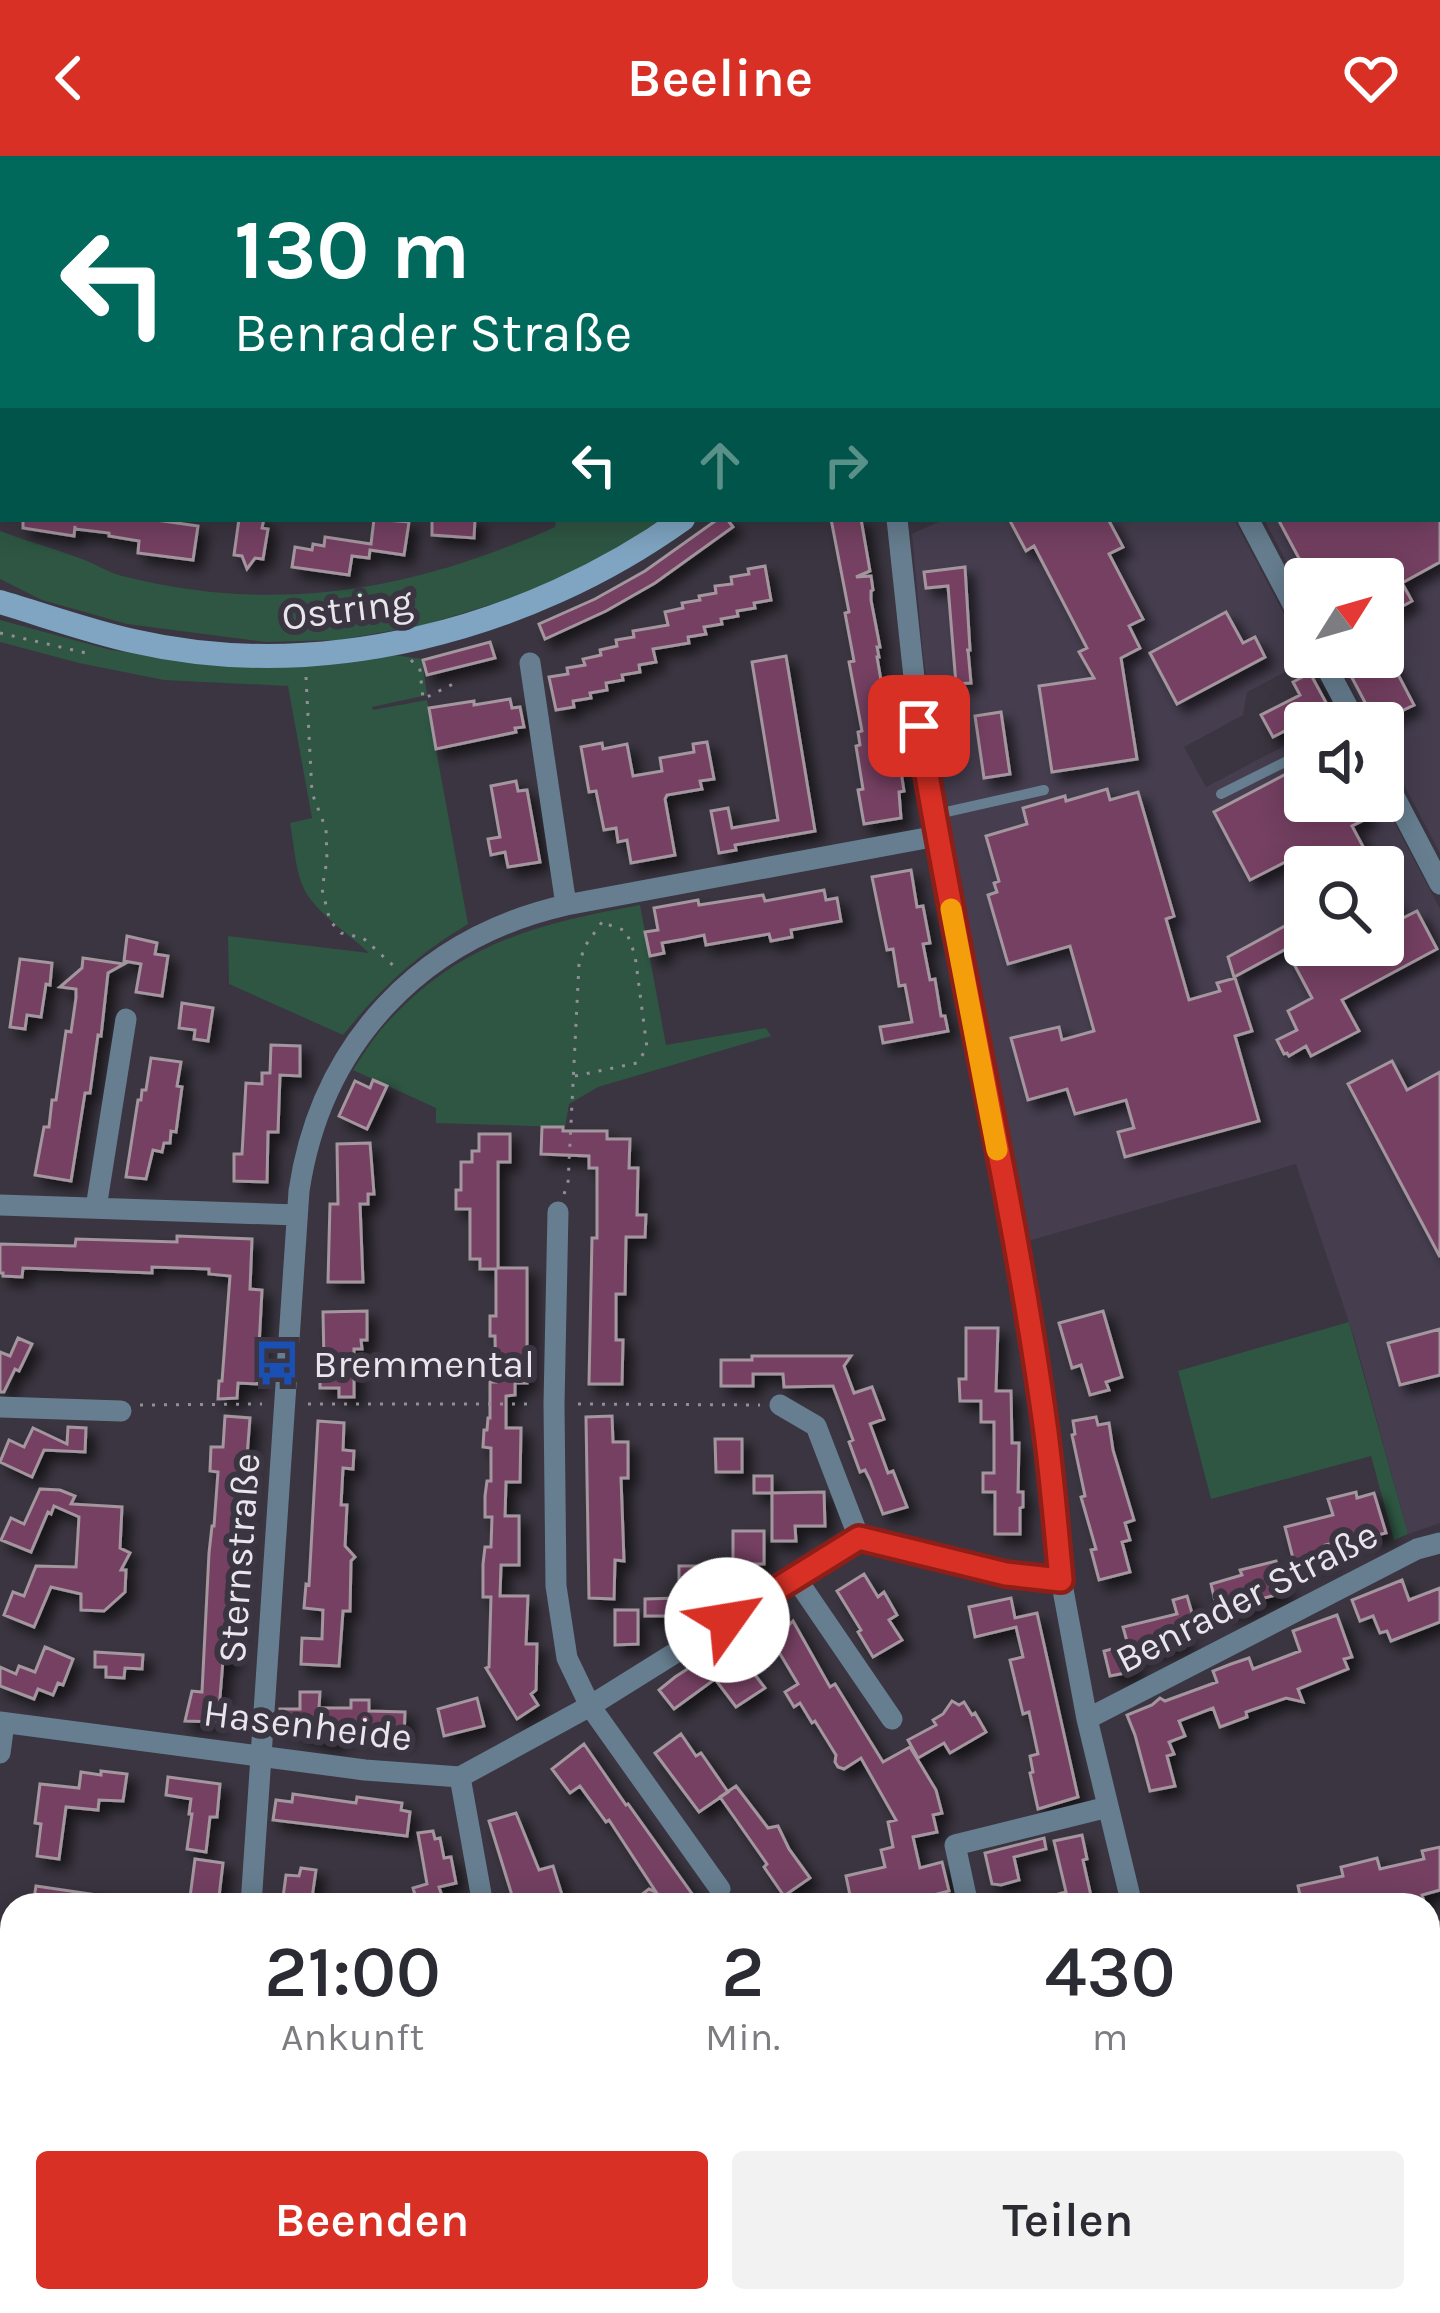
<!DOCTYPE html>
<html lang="de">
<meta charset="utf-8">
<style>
:root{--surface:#fff;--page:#f2f2f3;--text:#2b2b33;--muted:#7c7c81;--accent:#d93025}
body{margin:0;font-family:Karla,sans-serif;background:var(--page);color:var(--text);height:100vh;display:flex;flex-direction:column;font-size:45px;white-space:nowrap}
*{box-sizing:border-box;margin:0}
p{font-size:39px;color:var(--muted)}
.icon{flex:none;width:66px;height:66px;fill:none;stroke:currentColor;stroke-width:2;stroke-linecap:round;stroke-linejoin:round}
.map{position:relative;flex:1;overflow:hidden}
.drawer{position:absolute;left:0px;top:1737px;width:1440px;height:420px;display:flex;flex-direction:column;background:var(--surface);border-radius:36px 36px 0 0;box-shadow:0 6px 30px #0003}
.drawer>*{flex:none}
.hud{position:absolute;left:0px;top:0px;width:1440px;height:366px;box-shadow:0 6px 30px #0003;background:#00695c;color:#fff;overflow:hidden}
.needle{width:78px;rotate:53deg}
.buttons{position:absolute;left:1284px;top:402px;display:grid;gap:24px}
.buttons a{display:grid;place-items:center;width:120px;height:120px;border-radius:12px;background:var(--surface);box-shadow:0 6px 30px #0003;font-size:60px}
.pin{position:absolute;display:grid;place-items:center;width:102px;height:102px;color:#fff;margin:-51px;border-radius:24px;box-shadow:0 6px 18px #0006}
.me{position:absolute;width:132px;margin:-66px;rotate:58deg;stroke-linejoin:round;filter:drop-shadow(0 0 9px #0008)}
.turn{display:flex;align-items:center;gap:42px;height:252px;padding:0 36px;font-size:54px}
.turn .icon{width:156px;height:156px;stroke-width:2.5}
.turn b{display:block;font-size:84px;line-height:102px}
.lanes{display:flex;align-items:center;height:114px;padding:0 36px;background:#0003;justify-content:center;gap:60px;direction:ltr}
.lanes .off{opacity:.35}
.eta{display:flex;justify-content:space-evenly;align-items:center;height:204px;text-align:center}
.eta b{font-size:72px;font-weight:600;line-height:84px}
.action{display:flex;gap:24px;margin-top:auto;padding:24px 36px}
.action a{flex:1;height:138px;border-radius:12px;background:var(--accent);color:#fff;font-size:48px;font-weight:600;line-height:138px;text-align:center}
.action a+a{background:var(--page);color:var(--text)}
header{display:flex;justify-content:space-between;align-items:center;height:156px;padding:0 36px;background:var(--accent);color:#fff;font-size:54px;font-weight:600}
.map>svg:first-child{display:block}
.built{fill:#463e4f;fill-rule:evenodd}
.green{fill:#2e5643}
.building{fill:#753f62;stroke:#a4969e;stroke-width:3;filter:url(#shadow)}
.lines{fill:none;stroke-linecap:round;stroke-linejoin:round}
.path{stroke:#928e97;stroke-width:3;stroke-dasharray:3 9;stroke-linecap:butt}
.service{stroke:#667e90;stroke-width:10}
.minor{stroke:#667e90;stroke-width:21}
.secondary{stroke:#7fa5c2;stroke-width:24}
.route-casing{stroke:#8d1f18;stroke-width:30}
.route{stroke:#d93025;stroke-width:21}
.slow{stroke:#f59e0b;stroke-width:21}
.labels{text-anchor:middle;stroke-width:12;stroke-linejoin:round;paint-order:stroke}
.street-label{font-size:39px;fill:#e8e5ec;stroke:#3a3540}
.poi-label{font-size:39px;fill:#e8e5ec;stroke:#3a3540;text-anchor:start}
</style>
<header><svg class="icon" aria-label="back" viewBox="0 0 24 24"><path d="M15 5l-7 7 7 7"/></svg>Beeline<svg class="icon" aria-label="heart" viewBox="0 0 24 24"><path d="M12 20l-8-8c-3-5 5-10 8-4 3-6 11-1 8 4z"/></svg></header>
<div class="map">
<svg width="1440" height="2157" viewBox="0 0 1440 2157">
<defs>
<filter id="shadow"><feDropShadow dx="8" dy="8" stdDeviation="6" flood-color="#0009"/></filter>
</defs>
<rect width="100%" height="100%" fill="#3a3540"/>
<path class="built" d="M1164,0h276v697l-57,-108v-22h-12l-35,-66h47v-78h-78v18l-41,-78h173v-360h-277z
M945,363h289l74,141 -61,32 -4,23 -59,32 22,40 99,-52v66h78l57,108v614l-32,11 -53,-194 -59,-176 -268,77 -92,-493 -13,-95 -11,-119zM1305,711h78v78h-78z"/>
<path class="green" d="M556,363h107l-76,47 -65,29 -98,30 -85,15 -73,2 -139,-18 -85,-24 -42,-21v-48c26,10 53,17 79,27 15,5 28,14 43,18 155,39 289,15 433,-49z
M0,464l111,30 71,10 211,-5 29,4 5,36 -55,12 1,3 54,-10 41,224c-54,33 -85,62 -125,111l-114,-51 -1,-48 141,17c-20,-19 -50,-38 -64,-62 -10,-19 -11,-48 -15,-68l22,-5 -24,-132 -124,-6 -85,-17 -79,-21z
M640,749l26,140 100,-17 5,8 -173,51 -29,17 -4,23 -129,-4v-15l-83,-38c10,-15 20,-32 32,-45 74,-82 151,-101 255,-120z
M1349,1166l59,212 -14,6 -23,-84 -160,43 -33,-128z"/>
<path class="building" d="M23,363h126l49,7 -5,34 -55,-7 1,-12 -30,-5v-3l-34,-4v-3l-1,10 -51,-8z
M239,363h25l-2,9 6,1 -5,30 -8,-1 -8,11 -5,-13 -8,-1z
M374,363l35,3 -5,33 -34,-5 -1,8 -17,-2 -3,19 -57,-8 3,-20 17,3 1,-6 11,2 1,-9 46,7z
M432,363h43l-1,19 -42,-3z
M718,363h9l6,8 -78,56 -49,28 -61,28 -6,-15 56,-25 50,-28z
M831,363h30l9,52 -14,6 15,-1 2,14 -2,1v9l9,47h-3l2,10h-2l12,70 4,12 3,-1 8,53 -5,1 2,26 -37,6 -6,-34 5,-1 -7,-43 4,-1 -2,-13 4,-1 -13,-69 5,-1 -9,-48 4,-1z
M1009,363h99l15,28 -14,7 34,65 -14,7 11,22 -19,10 16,101 -85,13 -13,-86 55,-8 -15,-26 8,-4 -53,-102 -8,5z
M1278,363h162v43l-38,21 10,18 -29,16v-38h-73z
M765,410l6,34 -17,3 1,5 -18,3 1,5 -17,3 1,5 -18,3 2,7 -18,3 1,6 -36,6 3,13 -17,3 1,7 -18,3 1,5 -17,3 1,7 -17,3 1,5 -18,3 1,6 -18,3 -7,-33 19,-3 -1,-6 18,-3 -2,-6 18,-4 -1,-5 17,-4 -1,-6 18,-3 -1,-6 35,-6 -3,-13 18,-4 -1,-5 18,-3 -1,-4 17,-3 -1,-7 17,-2 -1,-7 18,-3 -1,-5z
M965,411l5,83h-4h2l3,33 -15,1 -8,-98 -22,2 -2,-16z
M1226,456l17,31 12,-6 10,20 -88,47 -27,-51z
M490,486l5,16 -68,17 -4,-15z
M786,500l29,175 -80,14 1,5 -17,3 -8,-42 17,-3 4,20 46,-8 -26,-158z
M1341,501h48l25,48 -38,18z
M1310,517l19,35 -56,29 -12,-22 39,-20 -7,-13z
M510,543l2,9 8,-1 4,20 -9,1 1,4 -80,17 -7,-41 45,-7v4z
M1001,556l9,62 -26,4 -9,-62z
M707,586l7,37 -14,2 2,8 -35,6 -2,4 10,56 -44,8 -4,-23 -9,2 -2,-14 -12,2 -8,-39 -7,1 -8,-45 21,-4 1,6 24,-5 6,32 29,-5 -2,-13 34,-6 -1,-8z
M1305,608v37h54l9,17 -16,8 22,41h-74l-5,-10 -45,23 -36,-68z
M516,625l2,10 9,-1 13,72 -32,5 -3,-15 -14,3 -3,-16 12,-2 -9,-51z
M1107,633l3,11 28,-8 36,124 -8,3 23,81 31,-9 -3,-8 18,-5 17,53 -17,5 24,85 -134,36 -7,-25 16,-4 -8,-28 -51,14 -8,-25 -39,11 -17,-62 48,-11 3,13 32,-9 -24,-85 -62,18 -20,-69 9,-3 -3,-9 5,-2 -13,-45 41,-12 -4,-16 42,-12 1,5z
M911,714l6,37 6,-1 7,37 -7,1 7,36 5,-1 6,37h4l3,15 -65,12 -3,-16 32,-5 -7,-37 -6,1 -6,-37 -6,1 -15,-73z
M1383,729l18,34 16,-8 20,38 -95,51 17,31 -48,25 -5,-10 -17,10 -2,-3 -3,1 -7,-14 20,-10 -9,-19 24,-13 -26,-49 -52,28 -6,-20 77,-42v30h78z
M824,734l2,10 11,-2 4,23 -50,9 1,7 -21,4 -2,-7 -63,11 -2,-10 -19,4 -23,4 2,10 -14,3 -5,-24 13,-2 -4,-22 44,-8 1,5 64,-10 2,6z
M127,780l30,7 -2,11 13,2 -6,40 -26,-4 5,-28 -17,-3z
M83,802l41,6 -16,9 -7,63 -3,-1 -8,58h-5l-14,88 -36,-6 9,-48h5l3,-27h4l10,-69 5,1 5,-34v-9l-16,-2 22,-19z
M20,803l32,4 -2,22 -4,-1 -5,33 -14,-2 -2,14 -15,-2z
M182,847l31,5 -5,33 -14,-2 1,-9 -16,-2z
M271,889l29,1v30l-20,-1 -2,57h-10l-1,50 -33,-1v-27h8l4,-71 16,1v-11h8z
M151,902l30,4 -4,24 5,1 -6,45 -5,-1 -1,12h-6l-2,9 -9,-2 -7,29 -20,-2 12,-77h3l1,-10h4z
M1392,905l15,29 33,-18v185l-92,-173z
M373,924l14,6 -20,43 -28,-13 16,-35 15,7z
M542,971h21v4h44v8h23l-1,29h9l-1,47h9l-1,22h-19l-1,57h-9v46h7l-1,44h-33l3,-146h5v-70h-8v-12l-48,-2z
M479,978h31v28h-12v106h29v115h-12v12l-9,1v32h15l-1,54h-14l-1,34h14v49h-18l-1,31h28l-2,48h11l-1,46 -5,4 7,11 -21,14 -31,-51 3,-1 2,-70h-8v-33l2,-17h6l1,-30h-7v-21l2,-15h4v-33l-8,-1 1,-17h3l1,-12h2v-36h6l-1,-46h-5v-20h6v-47h-16v-10h-10v-50h-14v-19h5v-28h11v-11h7z
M370,987l4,51h-6v10h-8l3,78h-35l2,-78h8l-1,-60z
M177,1080l75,3 -2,50 12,1 -5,94 -19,-1 -1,15 -19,1 1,-18h3l8,-105 -21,-2v-5l-57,-2v6l-129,-5 -1,9 -19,-1v-3h-3v-29l75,2 1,-7 101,3z
M367,1155v29h-6l1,9h-8v48h-15v-9h-19v-26h4l-1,-50z
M1103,1155l19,66 -16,5 3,8 -19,5 -9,-30 -9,3 -13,-45z
M966,1172h32l-2,63h15l1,52h7l-1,49h5v15l-3,1v26h-25v-42h-12v-19h11v-51h-13v-21h-21l-1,-22h7z
M1440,1173v46l-40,10 -12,-42z
M18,1182l14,6 -13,27 -4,-2 -11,23h-4v-40l10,4z
M752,1200h99l-7,10 10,27 18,-6 12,32 -14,5 18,49 5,-2 14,36 -24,7 -13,-34 -5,-10 -5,2 -11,-30 4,-2 -20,-54 -49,1 -1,-13h-30v12h-32v-26h31z
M225,1260l25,2 -19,243 -8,-1 -5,62 -33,-1 7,-30 10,1 7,-139 3,-27h2l4,-54 -8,-1 1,-24h12z
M612,1260l1,26h15v36h-7l3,83 -9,-1 -1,39 -25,-1 -3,-181z
M1096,1261l2,8 11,-2 4,27 21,70 -9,3 5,17 -8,2 8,30 -31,8 -8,-30 5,-1 -15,-52 4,-1 -13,-61 3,-1 -2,-13z
M318,1265l26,2 -1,27 11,1 -1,18 -10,-1 -2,37h6l-2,41 10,11 -4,4 -1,50h-7l-4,55 -38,-2 1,-26 20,1 1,-29 -19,-2 2,-24 3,1z
M68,1271l18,1 -1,24 -41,-2 -12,27 -32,-15 9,-22 15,7 9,-19 34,16z
M715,1283h27v33h-26z
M754,1320h18v17l52,-1 1,34h-30l1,15h-24v-48h-18z
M40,1333l20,1 15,6 -4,8 51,3 -2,41 10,5 -9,17h5l-1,22 -21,19 -23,-1v-16l-30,-7 -17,40 -30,-12 9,-23 11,4 12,-30 40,1 3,-50 -25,-11 -3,8 -3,-2 -17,40 -30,-12 10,-22 13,6z
M1356,1336l1,6 17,-5 12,40 -25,6 -1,-3 -35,9 3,13 -33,8 -10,-39 48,-12 -5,-16z
M733,1375h31v33h-30v19h-27v17h-27v16h-35v-17l34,-1v-32h36v-4h18z
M1276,1405l8,32 -32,8 1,5 -26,6 -4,-13 -8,2 -4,-17 31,-9 -2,-5z
M864,1418l14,23 6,-5 13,23 -8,5 13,20 -29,17 -15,-25 3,-2 -24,-39z
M1402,1424l7,20 31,-12v34l-49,19 -4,-10 -7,2 -7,-17 -13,5 -8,-21z
M1187,1440l7,24 -14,3 5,19 -53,14 -3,-8 6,23 -25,5 -6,-25 24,-6 -5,-18 54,-13 -4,-14z
M1011,1442l4,20 22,-5 41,184 -40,12 -8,-36 3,-1 -3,-16 8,-2 -9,-42 -6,2 -13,-54 13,-3 -7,-30 -41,10 -6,-30z
M615,1454h23v34l-23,1z
M784,1459l6,9 3,-3 37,66 5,-3 48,78 27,-15 26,43 6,23 -9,2 4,17 -24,5 7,31 22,-6 7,29 -16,4 3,10h-84l-6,-29 39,-9 -4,-17 12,-3 -5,-25 8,-2 -35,-62 -17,11 -6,-2 -3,-5 1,-7 -21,-34 -3,2 -12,-20 -6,4 -9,-15 13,-8 -34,-57z
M1337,1459l15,42 -8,2 4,10 -50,20 5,13 -17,-4 -40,14 1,5 -27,10 -7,-19 -34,13 6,15 -16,6 5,12 -7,2 8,30 -25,5 -15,-56 -8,-20 25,-10 8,-7 5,3 52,-19 -4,-11 18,-7 18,-6 4,11 47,-18 -7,-20z
M728,1487l11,17 3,-2 23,30 -29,19 -21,-28 -41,30 -15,-19 16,-13z
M45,1491l28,12 -10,26 -5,-2 -5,12 -15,-6 -4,10 -34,-13v-19l16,7 3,-8 16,6z
M95,1496l48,3 -1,14 -17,-1 -1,10 -18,-1v-10h-11z
M300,1536h20l-1,16h32v-8h18v11l36,1 -1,26 -30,-1 1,-4 -37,-1v9h-20v-6h-19v-8l-19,-1v-17h20z
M477,1542l7,28 -40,10 -6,-27z
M952,1545l7,4 5,-3 8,13 3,-2 11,19 -36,21 -6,-10 -26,15 -10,-18 28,-15 -3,-5 10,-6z
M681,1578l15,22 5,-3 27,39 -29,20 -44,-59z
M584,1588l42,61 2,-1 72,101h-72l21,-16 7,3 -47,-72 -3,2 -26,-36 -10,7 -18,-24z
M101,1615l26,3 -4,27 -24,-1 -1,10 -32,-3 -7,52 -22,-3 4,-32 -6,-1 5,-39 39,4 2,-16 20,3z
M168,1621l52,7 -3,33h-7l-4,35 -19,-3 5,-35h-3l2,-15 -25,-4z
M736,1630l32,42 10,-2 11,23 21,29 -26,18 -20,-29 3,-3 -47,-67z
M293,1638l63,9 1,-6 45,6 -1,7 9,2 -3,24 -134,-16 3,-20 16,2z
M516,1657l23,57 14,-4 10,32 -22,7h-26l-26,-84z
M433,1675l2,8 5,-1 4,20 7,-1 5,26 -17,4 6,18h-27l-5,-17 14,-4 -9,-51z
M1082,1679l5,24 -4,1 10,45h-56v-5l29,-8 -12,-51z
M1044,1682l2,11 -32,8 5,23 -18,5 -9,-1 -7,-31z
M1440,1691v43l-18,5 3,10h-123l-4,-19 45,-10 -2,-9 36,-9 3,11 44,-10 -2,-8z
M195,1703l28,4 -5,42h-29z
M301,1712l15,2 -5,35h-29l4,-30 13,1z
M36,1730l68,10 -1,9h-70z"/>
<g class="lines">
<path class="path" d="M232,0l3,3
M650,0v3
M1100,0l2,3
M286,3l4,-3
M1083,3l12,-3
M1156,3l4,-3
M0,477l86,20
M411,504l9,10 3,29 36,-18
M306,521l6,116 14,36 1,31 -5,29 8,32 11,12 22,5 33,30
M575,920l62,-13 10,-15 -12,-93 -9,-24 -22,-8
M564,1038l4,-11 11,-219 6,-18 17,-24 -1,-5
M308,1248h224
M578,1248l182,1
M140,1249l122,-1"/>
<path class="service" d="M1221,638l84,-42
M933,659l111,-25"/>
<path class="minor" d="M868,0l1,3
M1060,0l2,3
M437,3v-3
M0,158h3
M897,363l22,205 18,112 89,473 20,118 15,152 26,140 45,186
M1248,363l57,108
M1321,501l35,66
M530,507l36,242
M1383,619l57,109
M0,1049l297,10
M96,1052l30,-189
M558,1056l-4,192 2,182 11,72 23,48 130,183
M780,1249l36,21 43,112
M0,1251l121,4
M795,1421l97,142
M1087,1563l330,-170 23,-6
M0,1566l365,48 95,7 130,-71 269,-168 148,35 54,6
M0,1597l4,-30
M460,1621l23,128
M251,1749l48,-714c22,-148 122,-253 267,-286l371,-69
M968,1749l-13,-60 153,-38
M1428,1777l12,-2
M304,2145l4,12
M667,2145l5,12
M1216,2145l3,12
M385,2157l32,-12
M717,2157l30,-12"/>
<path class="secondary" d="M1129,3l4,-3
M0,446c44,13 88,29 133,39 188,43 395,-11 550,-122"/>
</g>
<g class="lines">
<g class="route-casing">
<path id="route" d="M727,1464l132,-82 147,36 55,6c-5,-52 -9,-104 -16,-155 -32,-234 -89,-465 -126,-699"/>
</g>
<use href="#route" class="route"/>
<path class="slow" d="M951,753l46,241"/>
</g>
<defs>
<g id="bus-bare" transform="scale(3.6)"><path d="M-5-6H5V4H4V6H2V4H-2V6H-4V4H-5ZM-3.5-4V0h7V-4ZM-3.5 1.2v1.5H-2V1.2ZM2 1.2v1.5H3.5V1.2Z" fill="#1a4fb4" stroke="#3a3540" stroke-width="2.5" paint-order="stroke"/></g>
</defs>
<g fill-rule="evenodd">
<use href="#bus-bare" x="277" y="1207"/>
</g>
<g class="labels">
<g class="street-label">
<text transform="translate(347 452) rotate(-7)" y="14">Ostring</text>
<text transform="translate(238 1402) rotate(-86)" y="14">Sternstraße</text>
<text transform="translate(1246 1440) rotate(-27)" y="14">Benrader Straße</text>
<text transform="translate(308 1568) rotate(7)" y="14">Hasenheide</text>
</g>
<g class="poi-label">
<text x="313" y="1221">Bremmental</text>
</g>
</g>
</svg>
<div class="buttons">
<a><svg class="needle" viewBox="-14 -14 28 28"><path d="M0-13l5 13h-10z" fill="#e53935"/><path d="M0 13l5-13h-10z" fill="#7c7c81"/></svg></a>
<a><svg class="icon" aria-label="sound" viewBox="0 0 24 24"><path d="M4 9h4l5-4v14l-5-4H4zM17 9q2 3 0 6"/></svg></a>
<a><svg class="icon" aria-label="search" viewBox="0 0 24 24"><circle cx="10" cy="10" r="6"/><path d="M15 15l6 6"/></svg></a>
</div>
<div class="pin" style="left:919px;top:570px;background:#d93025"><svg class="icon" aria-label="arrive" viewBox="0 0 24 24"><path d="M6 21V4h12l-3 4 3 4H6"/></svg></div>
<svg class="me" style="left:727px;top:1464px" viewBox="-20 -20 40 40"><circle r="19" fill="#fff"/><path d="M0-13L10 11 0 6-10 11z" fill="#d93025"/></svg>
<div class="hud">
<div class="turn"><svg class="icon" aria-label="left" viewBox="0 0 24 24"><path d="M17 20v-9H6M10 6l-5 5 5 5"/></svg><div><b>130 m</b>Benrader Straße</div></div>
<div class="lanes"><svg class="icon" aria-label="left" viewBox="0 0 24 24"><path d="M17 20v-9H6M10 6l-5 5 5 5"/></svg><svg class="icon off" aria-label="ahead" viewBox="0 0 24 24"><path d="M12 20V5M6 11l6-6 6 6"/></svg><svg class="icon off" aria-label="right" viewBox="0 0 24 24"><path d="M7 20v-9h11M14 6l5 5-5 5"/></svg></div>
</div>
<section class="drawer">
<div class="eta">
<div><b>21:00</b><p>Ankunft</p></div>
<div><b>2</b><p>Min.</p></div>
<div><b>430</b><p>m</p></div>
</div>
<div class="action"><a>Beenden</a><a>Teilen</a></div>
</section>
</div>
